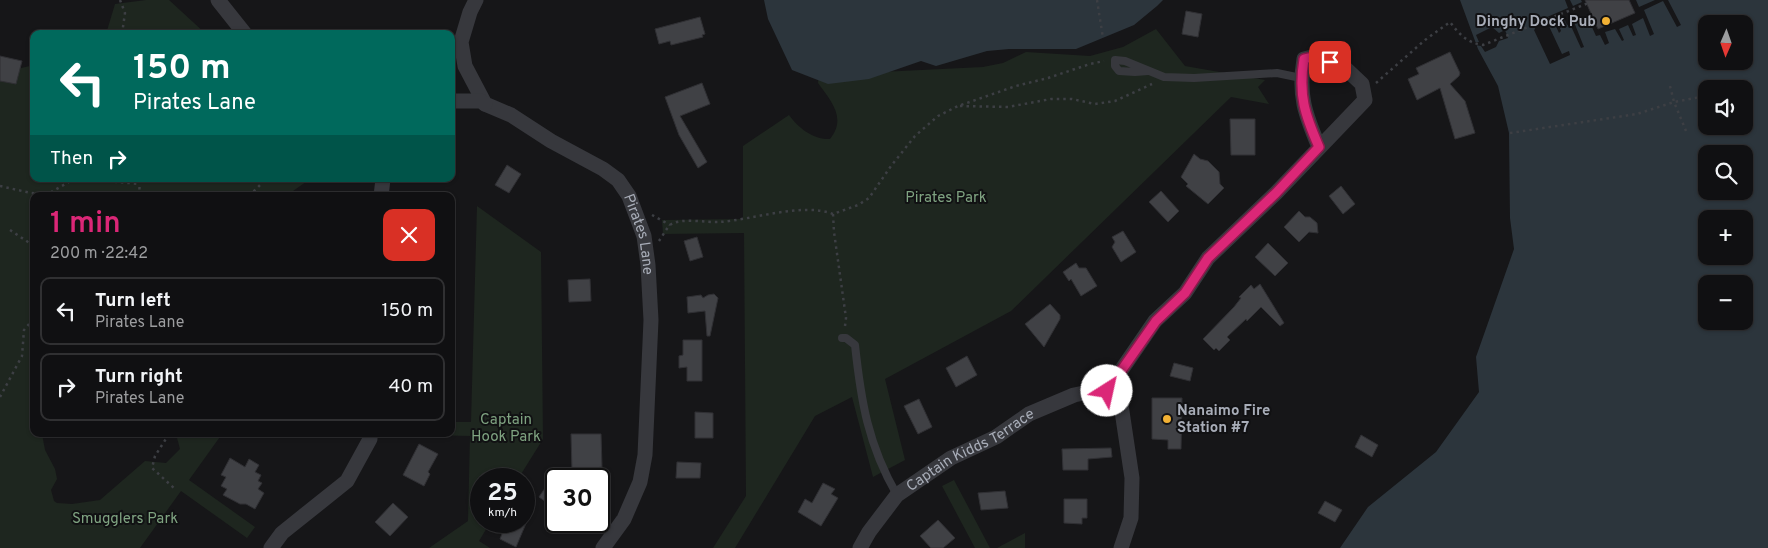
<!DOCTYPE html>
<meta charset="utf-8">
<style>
:root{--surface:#101012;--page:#19191b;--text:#f1f3f6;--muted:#9c9d9f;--line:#303032;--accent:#db2777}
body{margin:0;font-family:Overpass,sans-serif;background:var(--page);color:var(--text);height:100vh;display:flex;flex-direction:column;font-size:19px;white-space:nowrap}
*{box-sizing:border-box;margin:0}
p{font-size:16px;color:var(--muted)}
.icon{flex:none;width:28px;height:28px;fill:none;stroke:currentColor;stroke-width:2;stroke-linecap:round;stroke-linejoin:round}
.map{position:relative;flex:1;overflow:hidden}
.drawer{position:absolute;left:30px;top:192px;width:425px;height:245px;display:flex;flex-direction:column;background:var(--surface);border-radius:10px;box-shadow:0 1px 4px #0004,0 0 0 1px var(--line)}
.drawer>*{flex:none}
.banner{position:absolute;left:30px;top:30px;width:425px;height:152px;border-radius:10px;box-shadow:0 1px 4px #0004,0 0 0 1px var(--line);background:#00695c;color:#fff;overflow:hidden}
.needle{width:32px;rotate:182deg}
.buttons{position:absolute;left:1698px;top:15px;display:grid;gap:10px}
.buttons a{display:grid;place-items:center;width:55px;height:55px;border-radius:10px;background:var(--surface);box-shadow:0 1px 4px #0004,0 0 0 1px var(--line);font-size:25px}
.speed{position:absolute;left:470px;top:468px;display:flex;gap:10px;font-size:25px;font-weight:700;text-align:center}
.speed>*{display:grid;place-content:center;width:65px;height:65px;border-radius:50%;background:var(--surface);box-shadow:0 1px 4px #0004,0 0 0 1px var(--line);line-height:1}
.speed small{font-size:12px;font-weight:400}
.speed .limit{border:2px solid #111;border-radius:8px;background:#fff;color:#111}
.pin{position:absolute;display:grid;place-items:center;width:42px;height:42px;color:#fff;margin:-21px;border-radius:10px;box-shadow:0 2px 8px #0006}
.me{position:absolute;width:55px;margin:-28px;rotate:35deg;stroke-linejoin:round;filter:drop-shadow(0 0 4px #0008)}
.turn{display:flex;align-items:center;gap:18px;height:105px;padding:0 20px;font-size:22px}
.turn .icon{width:65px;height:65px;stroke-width:2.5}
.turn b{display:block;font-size:35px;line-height:42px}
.then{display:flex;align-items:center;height:48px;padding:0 20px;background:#0003;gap:10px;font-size:19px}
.round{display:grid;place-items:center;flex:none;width:52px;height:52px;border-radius:10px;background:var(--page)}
.head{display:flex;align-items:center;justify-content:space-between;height:85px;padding:0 20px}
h1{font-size:30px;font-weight:600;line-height:38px;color:var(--accent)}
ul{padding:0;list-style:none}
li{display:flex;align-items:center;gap:15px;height:68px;margin:0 10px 8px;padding:0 10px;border:2px solid var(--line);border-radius:10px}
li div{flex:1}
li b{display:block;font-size:19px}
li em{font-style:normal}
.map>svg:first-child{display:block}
.green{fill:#1e261f}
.water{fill:#2c353c;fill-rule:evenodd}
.pier{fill:#161618}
.building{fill:#404145;stroke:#303034}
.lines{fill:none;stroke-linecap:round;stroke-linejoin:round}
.path{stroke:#3d3f44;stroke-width:2.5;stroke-dasharray:2.5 4;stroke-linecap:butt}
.lane{stroke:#37383d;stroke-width:8}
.street{stroke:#37383d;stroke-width:15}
.route-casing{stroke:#8e194d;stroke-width:12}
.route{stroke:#db2777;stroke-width:9}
.poi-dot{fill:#f2b134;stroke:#111113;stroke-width:2}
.labels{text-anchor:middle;stroke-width:4;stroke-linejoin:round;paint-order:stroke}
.poi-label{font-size:15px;font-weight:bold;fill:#a8adb8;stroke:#111113;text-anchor:end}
.park-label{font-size:15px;fill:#7fa381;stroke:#111113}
.street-label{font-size:15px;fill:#a8adb8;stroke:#111113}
</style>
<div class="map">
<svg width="1768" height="548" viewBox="0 0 1768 548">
<rect width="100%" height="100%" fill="#161618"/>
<path class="green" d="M146,0h23l37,34h-100l9,-30z
M1156,29l29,37 80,14 -7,7 11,17 -38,-7 -220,214 -126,68 20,81 -32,17 -21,-80 -37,19 -80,132h-22l33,-52 -2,-263 -81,1 -1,-14 81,-1v-73l46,-31c9,13 25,25 41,24 17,-21 1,-38 -12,-56l1,-8 164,-8 20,-4 23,-11 64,4 33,-9z
M34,65v114h276l-24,17h-252v183l-4,9 4,17v29h8l3,16 10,19 2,10 -6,11 3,11 3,2 15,1 28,-4 45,-39 21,2 14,-14 -4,-15h46l-33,46 66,47 -8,11 -66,-47 -41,57h-140v-475z
M477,206l64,46 2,187 -25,40h-37v42h10l-12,20 11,7h-61l39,-27 2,-85 -81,-2h62v-12h20z
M954,480l36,68h-15l-33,-62z
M1025,533v15h-28z"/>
<path class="water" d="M764,0h399l-6,6 -23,19 -58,24h-67l-22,2 -51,15 -15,-5 -52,18 -41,5 -36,-14 -24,-51z
M1460,0h308v548h-428l28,-41 68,-55 43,-60 -3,-35 38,-108 -4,-31 -1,-85 -11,-47 -20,-37zM1706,24h38v37h-38zM1706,89h38v37h-38zM1706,154h38v37h-38zM1706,219h38v37h-38zM1706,284h38v37h-38z"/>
<path class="pier" d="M1565,0h5l3,6 9,-4 -1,-2h55l3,7 16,-7h13l13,25 -4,2 -14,-26 -19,9 10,24 -4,2 -7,-18 -11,6 4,11 -3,1 -5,-11 -9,4 5,11 -2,1 -7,-12 -10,3 4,11 -4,2 -5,-10 -4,1 -9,-20 -13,6 10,25 -3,1 -11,-24 -3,1 -4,-8 -6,3 4,11 -2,2 -5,-11 -6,2 14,30 7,-3 1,4 -20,9 -16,-34 1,-1 -2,-6 35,-15z
M1492,27l7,6 6,-3 3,8 -9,3 -3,6 -11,5 -4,-6 -7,-1 -1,-3h6l-3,-7z"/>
<path class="building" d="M1585,0h44l6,13 -37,16z
M1186,11l16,3 -4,23 -16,-3z
M700,17l5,17 -3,1 1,2 -32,8 -1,-4 -11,3 -4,-15z
M1450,52l10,21 -1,3 -9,8 15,17 10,32 -20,6 -15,-51 -23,12 -9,-21 11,-5 -3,-6z
M0,56l22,5 -6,23 -16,-3z
M702,83l8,21 -30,12 27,46 -9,6 -19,-33 -14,-38z
M1230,119h25v36h-24z
M1194,154l6,5 8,2 11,11 1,12 4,4 -16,16 -22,-18 2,-2 -7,-7z
M507,165l14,9 -12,19 -14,-8z
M1341,186l14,18 -12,10 -14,-18z
M1161,191l18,20 -11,11 -19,-20z
M1299,211l6,6h5l7,6 1,10 -9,-1 -10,10 -15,-15z
M1123,231l13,21 -15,10 -9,-15 3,-5 -3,-5z
M697,237l6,20 -13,4 -6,-20z
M1268,243l20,20 -13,13 -20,-19z
M1076,263l3,5h7l11,18 -16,10 -10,-17 -2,2 -6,-9z
M590,279l1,22 -22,1 -1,-22z
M1260,284l24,39 -4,3 -19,-19 -14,14 -1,-2 -19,18 3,3 -11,11 -3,-3 -2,2 -11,-11 31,-32 7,-9 -2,-1 12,-12 3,4z
M714,294l4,4 -8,38h-3l-2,-25 -17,2 -1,-16 14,-2 2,3 5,-3z
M1050,304l10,11v4l-16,28 -19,-23z
M683,340h19v41h-15v-14l-8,1v-12l4,-1z
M967,356l10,19 -21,12 -10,-19z
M1174,363l19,5 -3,13 -20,-5z
M1152,398h30l-1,51h-13v-9l-16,-1z
M919,399l13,28 -14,7 -14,-28z
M695,412l18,1v25h-18z
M571,434h30l1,33 -7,1v3h-23z
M1361,435l17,10 -6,12 -17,-10z
M419,444l19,10 -10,18 2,2 -6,12 -21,-11z
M1111,448l1,9 -24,2v11h-25l-1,-21z
M230,458l15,9 4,-8 10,6 -4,7 6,3 -3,6 4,2 -4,6 6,4 -9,16 -9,-5h-6l-17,-9 4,-6 -6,-3 5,-9 -5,-2z
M677,462l24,1 -1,15h-24z
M556,472v37l-17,-12z
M823,483l12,6 -4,5 7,4 -17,28 -23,-14 7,-13 7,4z
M1005,491l3,17 -27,2 -3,-17z
M1064,499h23v19h-5v6l-18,-1z
M1325,501l17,9 -7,12 -17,-9z
M393,503l15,14 -18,19 -15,-14z
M938,520l17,18 -12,10h-12l-11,-12z
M507,521h20l-11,26 -16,-8z"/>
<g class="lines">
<path class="path" d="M120,0l5,13 -3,21
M1097,0l6,38
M1376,83l49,-43 25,-18c9,12 17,21 33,23l103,-41 -2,-4
M1670,86l4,16 12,29
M960,106l48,1 43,-8h21l23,5 20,-3 37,-17
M1510,133l127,-19 37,-12 32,-6
M82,179l58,5
M0,186l31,7 17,1 26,-15
M139,196l1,-17
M249,196l17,-17
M833,214l1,18 12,86 -1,8
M652,215l18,10
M10,230l24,16
M659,241c3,-4 7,-12 11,-16 11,-8 36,-2 49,-3 33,-2 84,-20 114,-8l25,-9 11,-7 22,-32 24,-30 23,-20 20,-10 58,-20 32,-8 42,-14 14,-3
M0,397l22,-41 2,-26 10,-12
M169,434l-14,22 -3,12 23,21"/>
<path class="lane" d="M1148,71l-13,1 -16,-1 -4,-5v-6l10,1 39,16 30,1 83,-5 24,5
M842,338h4l9,7c6,56 13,100 42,150"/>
<g class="street">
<path d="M218,0l27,34"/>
<path id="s1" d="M476,0l-6,12 -9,30 4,24 20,38 26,11 40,26 52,28 15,11 11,16 15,40 4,29 3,55 -6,135 -5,27 -16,37 -21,29"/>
<path d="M451,101h30l4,3"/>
<path d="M381,196l2,-17"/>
<path d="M271,548l11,-15 65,-52 23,-42v-5"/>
<path id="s2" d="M860,548l9,-16 28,-37 54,-37 45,-21 33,-23 45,-19 29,-6 4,2"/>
<path d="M1121,548l10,-30 1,-40 -12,-80 -13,-7 48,-70 30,-28 23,-35 68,-65 89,-93 -3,-16 -17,-16 -29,-12 -12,3c-6,36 1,55 15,88"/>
</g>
</g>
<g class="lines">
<g class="route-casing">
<path id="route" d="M1107,391l49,-70 29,-28 23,-35 68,-65 43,-46c-14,-32 -21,-52 -15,-88l12,-3 14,6"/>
</g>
<use href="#route" class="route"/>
</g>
<g class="poi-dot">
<circle cx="1606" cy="21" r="5"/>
<circle cx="1167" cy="419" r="5"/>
</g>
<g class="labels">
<g class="poi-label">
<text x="1596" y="26">Dinghy Dock Pub</text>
<text x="1177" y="415" text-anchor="start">Nanaimo Fire<tspan x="1177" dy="17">Station #7</tspan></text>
</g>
<g class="park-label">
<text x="946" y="202">Pirates Park</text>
<text x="506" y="424">Captain<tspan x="506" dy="17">Hook Park</tspan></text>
<text x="125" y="523">Smugglers Park</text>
</g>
<g class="street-label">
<text dy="5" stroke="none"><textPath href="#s1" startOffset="325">Pirates Lane</textPath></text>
<text dy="5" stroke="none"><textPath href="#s2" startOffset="151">Captain Kidds Terrace</textPath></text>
</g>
</g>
</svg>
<div class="buttons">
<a><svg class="needle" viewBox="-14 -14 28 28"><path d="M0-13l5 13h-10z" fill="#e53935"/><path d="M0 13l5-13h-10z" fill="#9c9d9f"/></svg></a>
<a><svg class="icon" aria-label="sound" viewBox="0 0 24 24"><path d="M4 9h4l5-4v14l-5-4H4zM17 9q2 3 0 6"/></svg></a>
<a><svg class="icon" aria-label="search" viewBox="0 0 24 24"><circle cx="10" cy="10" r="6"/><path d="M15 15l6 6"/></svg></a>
<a>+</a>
<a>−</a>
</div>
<div class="speed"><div>25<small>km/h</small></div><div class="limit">30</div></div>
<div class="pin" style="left:1330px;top:62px;background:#d93025"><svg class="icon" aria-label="arrive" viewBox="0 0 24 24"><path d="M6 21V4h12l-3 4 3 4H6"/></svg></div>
<svg class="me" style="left:1107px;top:391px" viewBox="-20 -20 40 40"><circle r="19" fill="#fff"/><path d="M0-13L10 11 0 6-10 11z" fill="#db2777"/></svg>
<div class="banner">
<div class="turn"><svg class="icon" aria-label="left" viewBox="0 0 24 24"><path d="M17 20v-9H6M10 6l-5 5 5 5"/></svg><div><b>150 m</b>Pirates Lane</div></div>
<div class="then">Then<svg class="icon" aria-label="right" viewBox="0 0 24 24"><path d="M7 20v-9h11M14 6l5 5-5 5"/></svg></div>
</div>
<section class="drawer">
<div class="head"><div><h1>1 min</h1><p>200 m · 22:42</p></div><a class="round" style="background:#d93025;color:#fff"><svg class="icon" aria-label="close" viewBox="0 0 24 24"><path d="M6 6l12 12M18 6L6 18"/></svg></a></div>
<ul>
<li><svg class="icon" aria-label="left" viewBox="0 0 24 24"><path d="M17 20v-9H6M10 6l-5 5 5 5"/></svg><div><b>Turn left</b><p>Pirates Lane</p></div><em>150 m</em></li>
<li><svg class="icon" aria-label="right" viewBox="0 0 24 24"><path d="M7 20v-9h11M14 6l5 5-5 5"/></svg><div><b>Turn right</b><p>Pirates Lane</p></div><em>40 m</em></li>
</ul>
</section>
</div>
